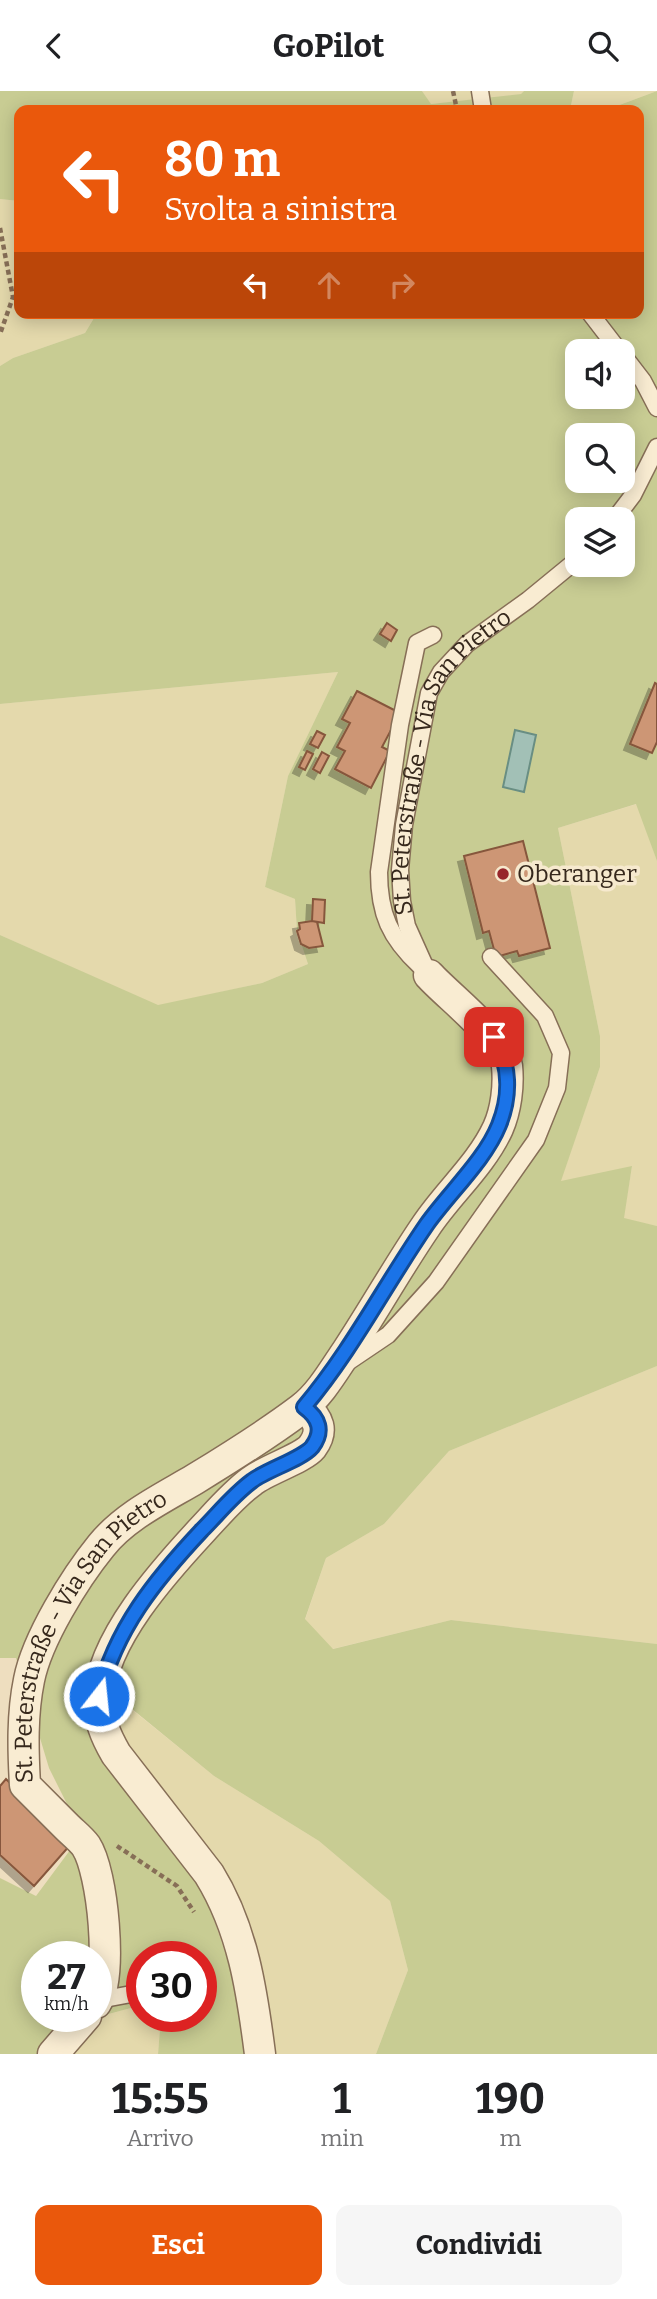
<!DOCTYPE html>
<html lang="it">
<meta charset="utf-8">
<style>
:root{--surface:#fff;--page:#f6f6f6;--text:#202124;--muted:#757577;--accent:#ea580c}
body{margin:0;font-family:Bitter,serif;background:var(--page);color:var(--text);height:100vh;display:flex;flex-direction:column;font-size:26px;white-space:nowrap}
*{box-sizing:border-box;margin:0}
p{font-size:23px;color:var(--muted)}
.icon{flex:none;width:38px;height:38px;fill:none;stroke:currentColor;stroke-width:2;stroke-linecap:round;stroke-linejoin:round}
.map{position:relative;height:1963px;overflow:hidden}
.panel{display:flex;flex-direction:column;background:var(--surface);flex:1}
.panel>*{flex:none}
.banner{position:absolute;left:14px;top:14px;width:630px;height:214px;border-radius:14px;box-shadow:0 4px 18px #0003;background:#ea580c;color:#fff;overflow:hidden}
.buttons{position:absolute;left:565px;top:248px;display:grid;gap:14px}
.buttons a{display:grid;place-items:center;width:70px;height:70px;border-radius:14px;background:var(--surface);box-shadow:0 4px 18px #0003;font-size:35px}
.speed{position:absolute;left:21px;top:1850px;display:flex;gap:14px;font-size:35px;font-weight:700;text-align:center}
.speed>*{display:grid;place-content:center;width:91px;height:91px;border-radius:50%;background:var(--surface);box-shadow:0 4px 18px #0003;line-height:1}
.speed small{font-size:18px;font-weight:400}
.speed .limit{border:10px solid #d22;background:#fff;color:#111}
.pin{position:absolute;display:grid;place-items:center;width:60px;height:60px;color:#fff;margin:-30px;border-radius:14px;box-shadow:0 4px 10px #0006}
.me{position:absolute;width:77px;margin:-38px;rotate:16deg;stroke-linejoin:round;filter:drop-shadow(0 0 5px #0008)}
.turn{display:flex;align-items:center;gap:24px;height:147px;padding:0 35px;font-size:32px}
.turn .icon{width:91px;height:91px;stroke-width:2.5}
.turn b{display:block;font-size:49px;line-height:60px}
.lanes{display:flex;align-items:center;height:66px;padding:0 35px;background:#0003;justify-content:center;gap:35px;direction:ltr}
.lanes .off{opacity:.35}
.eta{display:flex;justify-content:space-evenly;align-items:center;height:119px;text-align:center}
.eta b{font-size:42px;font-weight:700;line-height:49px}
.button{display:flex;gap:14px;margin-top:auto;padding:14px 35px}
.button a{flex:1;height:80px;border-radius:14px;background:var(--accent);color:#fff;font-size:28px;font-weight:700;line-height:80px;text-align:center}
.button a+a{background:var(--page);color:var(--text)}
header{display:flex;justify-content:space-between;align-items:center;height:91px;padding:0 35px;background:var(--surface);font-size:32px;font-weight:700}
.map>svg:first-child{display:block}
.farmland{fill:#e4d9ac}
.green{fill:#c8cc93;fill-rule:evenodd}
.water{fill:#a2c0b6;stroke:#698e83;stroke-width:2}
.building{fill:#cd9674;stroke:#86573c;stroke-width:2;filter:url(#shadow)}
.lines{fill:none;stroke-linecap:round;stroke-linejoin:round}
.service-casing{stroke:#876f57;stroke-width:19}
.minor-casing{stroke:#876f57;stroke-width:33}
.path{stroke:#876f57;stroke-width:4.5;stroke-dasharray:5 3.5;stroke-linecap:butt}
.service{stroke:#f9ecd2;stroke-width:16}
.minor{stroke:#f9ecd2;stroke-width:30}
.route-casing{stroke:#114b97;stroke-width:18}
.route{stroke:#1a73e8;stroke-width:12}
.poi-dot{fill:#97262b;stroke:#f6e9ce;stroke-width:2.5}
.labels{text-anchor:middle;stroke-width:7;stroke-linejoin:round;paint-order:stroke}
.street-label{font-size:24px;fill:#36281c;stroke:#f6e9ce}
.poi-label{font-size:24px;fill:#36281c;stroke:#f6e9ce;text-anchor:start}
</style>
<header><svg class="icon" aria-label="back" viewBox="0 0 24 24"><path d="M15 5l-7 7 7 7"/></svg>GoPilot<svg class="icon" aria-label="search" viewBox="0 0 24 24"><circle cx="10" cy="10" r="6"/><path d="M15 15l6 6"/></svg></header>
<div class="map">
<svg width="657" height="1963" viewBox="0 0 657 1963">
<defs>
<filter id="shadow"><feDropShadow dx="-6" dy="6" stdDeviation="0" flood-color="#0004"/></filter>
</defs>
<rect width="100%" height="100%" fill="#eedebf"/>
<path class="farmland" d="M422,0h102l-2,3 -44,6 -48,4z
M574,0h83l-51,19h-36z
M0,108l19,2v112h78l-12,20 -72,25 -13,8z
M338,581l-50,104 -23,111 30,12 2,32 11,33 -46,19 -104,23 -158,-71v-231z
M637,713l20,57v365l-34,-7 9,-52 -72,15 40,-115v-31l-42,-208z
M657,1275v278l-206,-24 -119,29 -27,-29 21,-62 58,-34 65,-73z
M109,1600l105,85 105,65 71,60 18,69 -32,84h-131l-6,-60 -152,-270z
M142,1914v11h19l-3,38h-89l36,-39z"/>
<path class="green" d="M0,0h422l9,13 90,-10 3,-3h50l-4,19h-551v91l-19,-2z
M657,0v770l-21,-57 -78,24 42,208v31l-39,114 71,-15 -8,52 33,8v140l-208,85 -65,73 -58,34 -21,61 28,30 118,-29 206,24v410h-281l32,-84 -18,-69 -71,-60 -105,-65 -104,-85 -23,34 115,159 37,110 6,60h-87l3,-38h40v-59h-59v48l-37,10 -36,39h-69v-176l36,18 46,-62 -33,-66 -33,-110h-16v-723l158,70 104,-22 46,-19 -11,-33 -2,-32 -30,-12 23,-111 50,-104 -338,32v-338l13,-8 72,-25 12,-20h542v-203h-33zM578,261h45v45h-45zM578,345h45v45h-45zM578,429h45v45h-45zM37,1866h59v59h-59z"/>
<path class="water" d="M515,639l21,5 -12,57 -21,-5z"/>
<path class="building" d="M387,532l10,7 -6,11 -11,-7z
M655,592l2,1v58l-5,11 -22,-9z
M357,600l43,22 -18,34 8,4 -19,37 -36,-19 10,-18 -8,-4 13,-24 -8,-4z
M317,640l8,4 -7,13 -8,-4z
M307,660l6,3 -8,16 -6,-3z
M322,661l7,4 -9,17 -7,-4z
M523,750l27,107 -31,8 -2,-5 -21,6 -7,-26 -6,2 -19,-77z
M313,808l12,1 -1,23 -12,-2z
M312,830l5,1 6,24 -14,2 -8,-4 -4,-13 3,-2 -1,-6z
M6,1688l65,65 -37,42 -34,-31v-69z"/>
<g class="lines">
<g class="service-casing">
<g id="service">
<path d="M480,0l3,19"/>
<path d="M590,222l30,39"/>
<path d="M623,264l20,26 14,27"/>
<path d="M614,429l19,-25 24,-48"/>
<path d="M420,875c-30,-28 -41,-52 -41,-94l21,-147 17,-82 16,-8"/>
<path id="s1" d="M429,884l-22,-49 -5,-25 -2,-31 4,-45 25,-132 12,-21 26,-28 61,-44 50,-41"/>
<path d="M348,1271l40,-27 48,-53 100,-142 21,-52 4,-35 -16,-37 -54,-59"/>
<path d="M99,1909l43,-8"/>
</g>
</g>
<g class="minor-casing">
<g id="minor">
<path id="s2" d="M96,1912c17,-26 7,-131 -10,-157 -5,-7 -13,-13 -19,-19 -14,-14 -28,-28 -42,-42 -2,-35 -3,-71 4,-105 8,-41 46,-102 72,-134 24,-30 62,-48 94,-67 36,-22 73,-45 106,-70 19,-14 33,-39 46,-58 27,-41 51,-84 79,-125 22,-33 55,-61 72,-98 8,-18 11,-42 9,-62 -4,-29 -57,-68 -78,-91"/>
<path d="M53,1963l33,-38"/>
<path d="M260,1963c-8,-63 -17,-125 -51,-180l-93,-120c-11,-19 -17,-34 -17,-55 2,-59 66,-129 104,-170 15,-16 31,-35 49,-48 14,-11 51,-23 60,-34 12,-16 7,-29 -8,-40"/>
</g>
</g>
<path class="path" d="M453,0l4,19
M0,137l13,69 -13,37
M117,1755l60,40 17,26"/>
<use href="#service" class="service"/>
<use href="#minor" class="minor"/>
</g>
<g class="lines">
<g class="route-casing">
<path id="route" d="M99,1605c16,-67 57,-117 103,-166 16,-16 31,-35 50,-49 14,-11 50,-22 60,-34 12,-16 7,-29 -8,-40 48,-57 81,-122 123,-183 22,-31 58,-64 72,-99 12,-30 11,-61 -5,-88"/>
</g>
<use href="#route" class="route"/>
</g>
<circle class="poi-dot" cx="503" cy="783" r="7"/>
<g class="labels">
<g class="street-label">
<text dy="8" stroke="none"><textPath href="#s1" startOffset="234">St. Peterstraße - Via San Pietro</textPath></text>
<text dy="8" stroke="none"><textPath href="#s2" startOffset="418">St. Peterstraße - Via San Pietro</textPath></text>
</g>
<g class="poi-label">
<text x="517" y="791">Oberanger</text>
</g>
</g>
</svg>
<div class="buttons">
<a><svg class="icon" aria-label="sound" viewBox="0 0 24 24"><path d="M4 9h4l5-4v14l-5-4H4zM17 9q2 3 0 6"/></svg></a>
<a><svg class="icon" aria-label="search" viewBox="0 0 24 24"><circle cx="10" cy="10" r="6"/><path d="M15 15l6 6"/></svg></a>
<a><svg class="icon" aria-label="layers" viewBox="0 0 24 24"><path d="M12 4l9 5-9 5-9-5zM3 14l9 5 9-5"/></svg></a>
</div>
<div class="speed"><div>27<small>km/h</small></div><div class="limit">30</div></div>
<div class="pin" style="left:494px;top:946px;background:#d93025"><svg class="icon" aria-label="arrive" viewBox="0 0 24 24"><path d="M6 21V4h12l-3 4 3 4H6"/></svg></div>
<svg class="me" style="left:99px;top:1605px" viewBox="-20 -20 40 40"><circle r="17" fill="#1a73e8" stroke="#fff" stroke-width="3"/><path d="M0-11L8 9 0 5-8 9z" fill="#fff"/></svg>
<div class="banner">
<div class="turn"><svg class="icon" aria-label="left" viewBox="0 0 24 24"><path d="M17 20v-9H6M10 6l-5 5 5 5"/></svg><div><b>80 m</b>Svolta a sinistra</div></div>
<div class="lanes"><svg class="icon" aria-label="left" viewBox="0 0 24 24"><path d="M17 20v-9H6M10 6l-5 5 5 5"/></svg><svg class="icon off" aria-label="ahead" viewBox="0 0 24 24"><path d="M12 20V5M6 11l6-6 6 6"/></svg><svg class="icon off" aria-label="right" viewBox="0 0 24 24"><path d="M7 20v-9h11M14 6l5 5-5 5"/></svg></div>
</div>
</div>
<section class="panel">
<div class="eta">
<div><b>15:55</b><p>Arrivo</p></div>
<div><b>1</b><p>min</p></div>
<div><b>190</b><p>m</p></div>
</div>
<div class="button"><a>Esci</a><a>Condividi</a></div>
</section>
